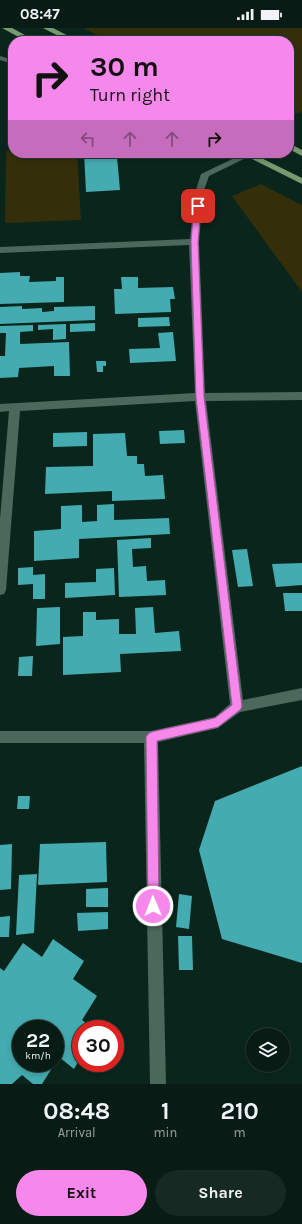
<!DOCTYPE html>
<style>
:root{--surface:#081c15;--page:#162922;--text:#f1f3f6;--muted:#98a1a0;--line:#293a34;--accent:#f788eb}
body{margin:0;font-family:Karla,sans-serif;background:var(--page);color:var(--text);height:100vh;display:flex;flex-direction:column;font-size:15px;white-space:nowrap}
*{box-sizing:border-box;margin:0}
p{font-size:13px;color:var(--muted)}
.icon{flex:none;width:22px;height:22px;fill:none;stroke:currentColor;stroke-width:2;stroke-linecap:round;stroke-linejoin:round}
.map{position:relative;height:1056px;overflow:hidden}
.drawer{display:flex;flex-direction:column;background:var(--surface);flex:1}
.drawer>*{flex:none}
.guide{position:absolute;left:8px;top:8px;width:286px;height:122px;border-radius:16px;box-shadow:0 2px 6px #0003,0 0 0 1px var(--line);background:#f788eb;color:#111;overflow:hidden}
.controls{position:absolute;left:246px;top:1000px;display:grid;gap:8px}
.controls a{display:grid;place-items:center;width:44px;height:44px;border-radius:50%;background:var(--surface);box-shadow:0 2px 6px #0003,0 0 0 1px var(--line);font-size:20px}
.speed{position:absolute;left:12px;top:992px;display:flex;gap:8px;font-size:20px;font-weight:700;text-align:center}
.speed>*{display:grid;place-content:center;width:52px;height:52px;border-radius:50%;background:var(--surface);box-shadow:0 2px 6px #0003,0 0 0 1px var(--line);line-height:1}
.speed small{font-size:10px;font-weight:400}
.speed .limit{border:6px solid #d22;background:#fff;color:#111}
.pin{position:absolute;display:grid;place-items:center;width:34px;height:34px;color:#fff;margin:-17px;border-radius:8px;box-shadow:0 2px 6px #0006}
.me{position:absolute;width:44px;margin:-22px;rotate:359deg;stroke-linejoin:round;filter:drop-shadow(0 0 3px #0008)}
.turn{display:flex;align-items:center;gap:14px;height:84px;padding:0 16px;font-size:18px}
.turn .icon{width:52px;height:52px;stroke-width:2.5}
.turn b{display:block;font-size:28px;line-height:34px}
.lanes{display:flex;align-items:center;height:38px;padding:0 16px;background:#0003;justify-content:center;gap:20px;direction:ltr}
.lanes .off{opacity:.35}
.eta{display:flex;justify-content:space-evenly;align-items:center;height:68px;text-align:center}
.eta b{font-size:24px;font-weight:700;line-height:28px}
.cta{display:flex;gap:8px;margin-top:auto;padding:8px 16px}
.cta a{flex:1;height:46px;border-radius:24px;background:var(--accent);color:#111;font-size:16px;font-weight:700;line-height:46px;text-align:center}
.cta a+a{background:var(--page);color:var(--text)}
.status{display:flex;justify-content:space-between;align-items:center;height:28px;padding:0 20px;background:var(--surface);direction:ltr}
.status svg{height:11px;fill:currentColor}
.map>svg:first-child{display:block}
.green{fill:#342f0a}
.building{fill:#44abb0;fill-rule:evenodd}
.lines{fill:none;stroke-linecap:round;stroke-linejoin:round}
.minor{fill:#4b685c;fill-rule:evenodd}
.major{fill:#779970;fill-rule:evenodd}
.route{fill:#f788eb;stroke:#a15899}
</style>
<div class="status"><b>08:47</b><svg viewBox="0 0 49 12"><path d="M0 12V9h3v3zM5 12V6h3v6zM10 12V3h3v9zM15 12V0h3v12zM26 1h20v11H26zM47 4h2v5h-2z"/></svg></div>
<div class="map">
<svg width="302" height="1056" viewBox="0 0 302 1056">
<rect width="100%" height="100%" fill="#0a261c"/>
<path class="green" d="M83,0h219v83l-13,6v-76h-179z
M6,123h7v2h64l4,67 -76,3z
M261,156l41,21v87l-70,-96z"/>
<path class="building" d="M84,125h29l4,4 3,33 -34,2z
M20,244v4h10l-1,6 27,-1v-4h8v25l-64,2v-31z
M121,249h17v11l35,-1 2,12h-5l1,13 -56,2 -1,-25h8z
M22,278v3l20,-1v4l12,-1v-4l41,-1v14l-95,4v-17z
M169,289l1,9 -32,1v-9z
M95,295v8l-25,1v-8z
M66,296v15l-13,1v-11l-15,1v-5z
M33,297v6l-13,1v12l49,-2 1,34h-16v-10l-35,2 -1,9 -18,1v-22h5l1,-23h-6v-7z
M173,304l3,29 -46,2 -1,-14 31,-1 -2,-15z
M96,333h10v5h-3v6h-6z
M184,402l1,13 -25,1 -1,-13z
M87,404v14l-34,1v-14z
M125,405l2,23h10v8h7l1,12 18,-1 2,24 -53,2v-10l-67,3 1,-27 47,-1v-32z
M114,476v16l55,-2 1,16 -91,5v19l-45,3v-30l27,-2v-23l21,-1v17l15,-1v-16z
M151,510v10l-19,1 1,18 13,-1 1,15 18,-1 1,15 -47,2 -2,-57z
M247,521l6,37 -15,1 -6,-37z
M302,535v22l-26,2 -4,-23z
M33,539v8l12,-1v25h-12v-15l-15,1v-17z
M114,540l1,27 -50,3v-15l31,-1v-13z
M283,565h19v18h-17z
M60,579v37l-24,2 1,-38z
M153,579l2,26 24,-2 2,20 -61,3 1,18 -58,3v-38l20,-1v-24h13v8l23,-1v15h17l-1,-26z
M33,628l-1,20h-14l1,-19z
M302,738v197l-80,-24 -23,-89 16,-49z
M18,768h12l-1,13h-12z
M106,814l1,40 -69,3 2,-41z
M12,816l-1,45 -11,1v-45z
M37,846l-3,59 -18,2 3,-60z
M108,860v19h-22v-18z
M179,866l13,2 -3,33 -13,-2z
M108,884v17l-30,2 -1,-18z
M10,888l-1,21h-9v-20z
M178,908h14l1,34h-14z
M53,911l31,22 -11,18 24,17 -15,24 12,9h-13v28l-7,12 -15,-12 -17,27h-9l-11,-9 -10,9h-12v-116l4,3 19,-28 19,14zM21,1001h34v34h-34z"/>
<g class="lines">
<path class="minor" d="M0,28l13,4v4l-13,-4z
M245,125h5l2,2 -43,21 -6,17 -4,49 6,151 97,-1v8l-96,1 37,299 59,-12v12l-62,12 -22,16 -60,14 8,342h-16l-6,-341h-144v-12h151l64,-14 15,-13 -35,-303 -175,10 -14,179 -2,4 -4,1v-76l9,-108 -9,1v-8l195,-11 -6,-148 -189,8v-6l190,-8 5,-46 6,-19z"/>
<path class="major" d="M2,0h10l24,13h-10z
M43,0h10l25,13h-10z
M289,115l13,7v6l-13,-7z
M240,125h11l51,25v6z"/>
</g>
<path class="route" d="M198,175l3,3 -3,36 6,155 38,310 -2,3 -22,17 -61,14 2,165 -2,4 -4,2 -4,-2 -1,-4 -2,-169 2,-3 3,-2 64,-14 17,-13 -36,-308 -5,-155 3,-36z"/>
</svg>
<div class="controls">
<a><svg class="icon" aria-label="layers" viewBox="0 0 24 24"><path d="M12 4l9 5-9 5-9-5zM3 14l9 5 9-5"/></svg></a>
</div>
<div class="speed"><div>22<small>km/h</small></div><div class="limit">30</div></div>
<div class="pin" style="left:198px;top:178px;background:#d93025"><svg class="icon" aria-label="arrive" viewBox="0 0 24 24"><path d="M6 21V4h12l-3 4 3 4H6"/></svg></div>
<svg class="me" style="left:153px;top:878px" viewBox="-20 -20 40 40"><circle r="17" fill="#f788eb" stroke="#fff" stroke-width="3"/><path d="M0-11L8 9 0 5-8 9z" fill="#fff"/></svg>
<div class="guide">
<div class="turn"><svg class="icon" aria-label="right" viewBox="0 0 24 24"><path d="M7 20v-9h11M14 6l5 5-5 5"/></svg><div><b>30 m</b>Turn right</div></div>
<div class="lanes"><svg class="icon off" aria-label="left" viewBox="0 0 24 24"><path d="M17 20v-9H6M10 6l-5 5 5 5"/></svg><svg class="icon off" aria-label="ahead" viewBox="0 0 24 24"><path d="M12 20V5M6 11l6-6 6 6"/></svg><svg class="icon off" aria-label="ahead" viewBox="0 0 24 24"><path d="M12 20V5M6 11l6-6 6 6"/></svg><svg class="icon" aria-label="right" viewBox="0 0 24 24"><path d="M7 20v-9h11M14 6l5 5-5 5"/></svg></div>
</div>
</div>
<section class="drawer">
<div class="eta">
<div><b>08:48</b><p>Arrival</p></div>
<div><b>1</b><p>min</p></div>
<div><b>210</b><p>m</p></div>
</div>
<div class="cta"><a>Exit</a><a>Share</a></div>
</section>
